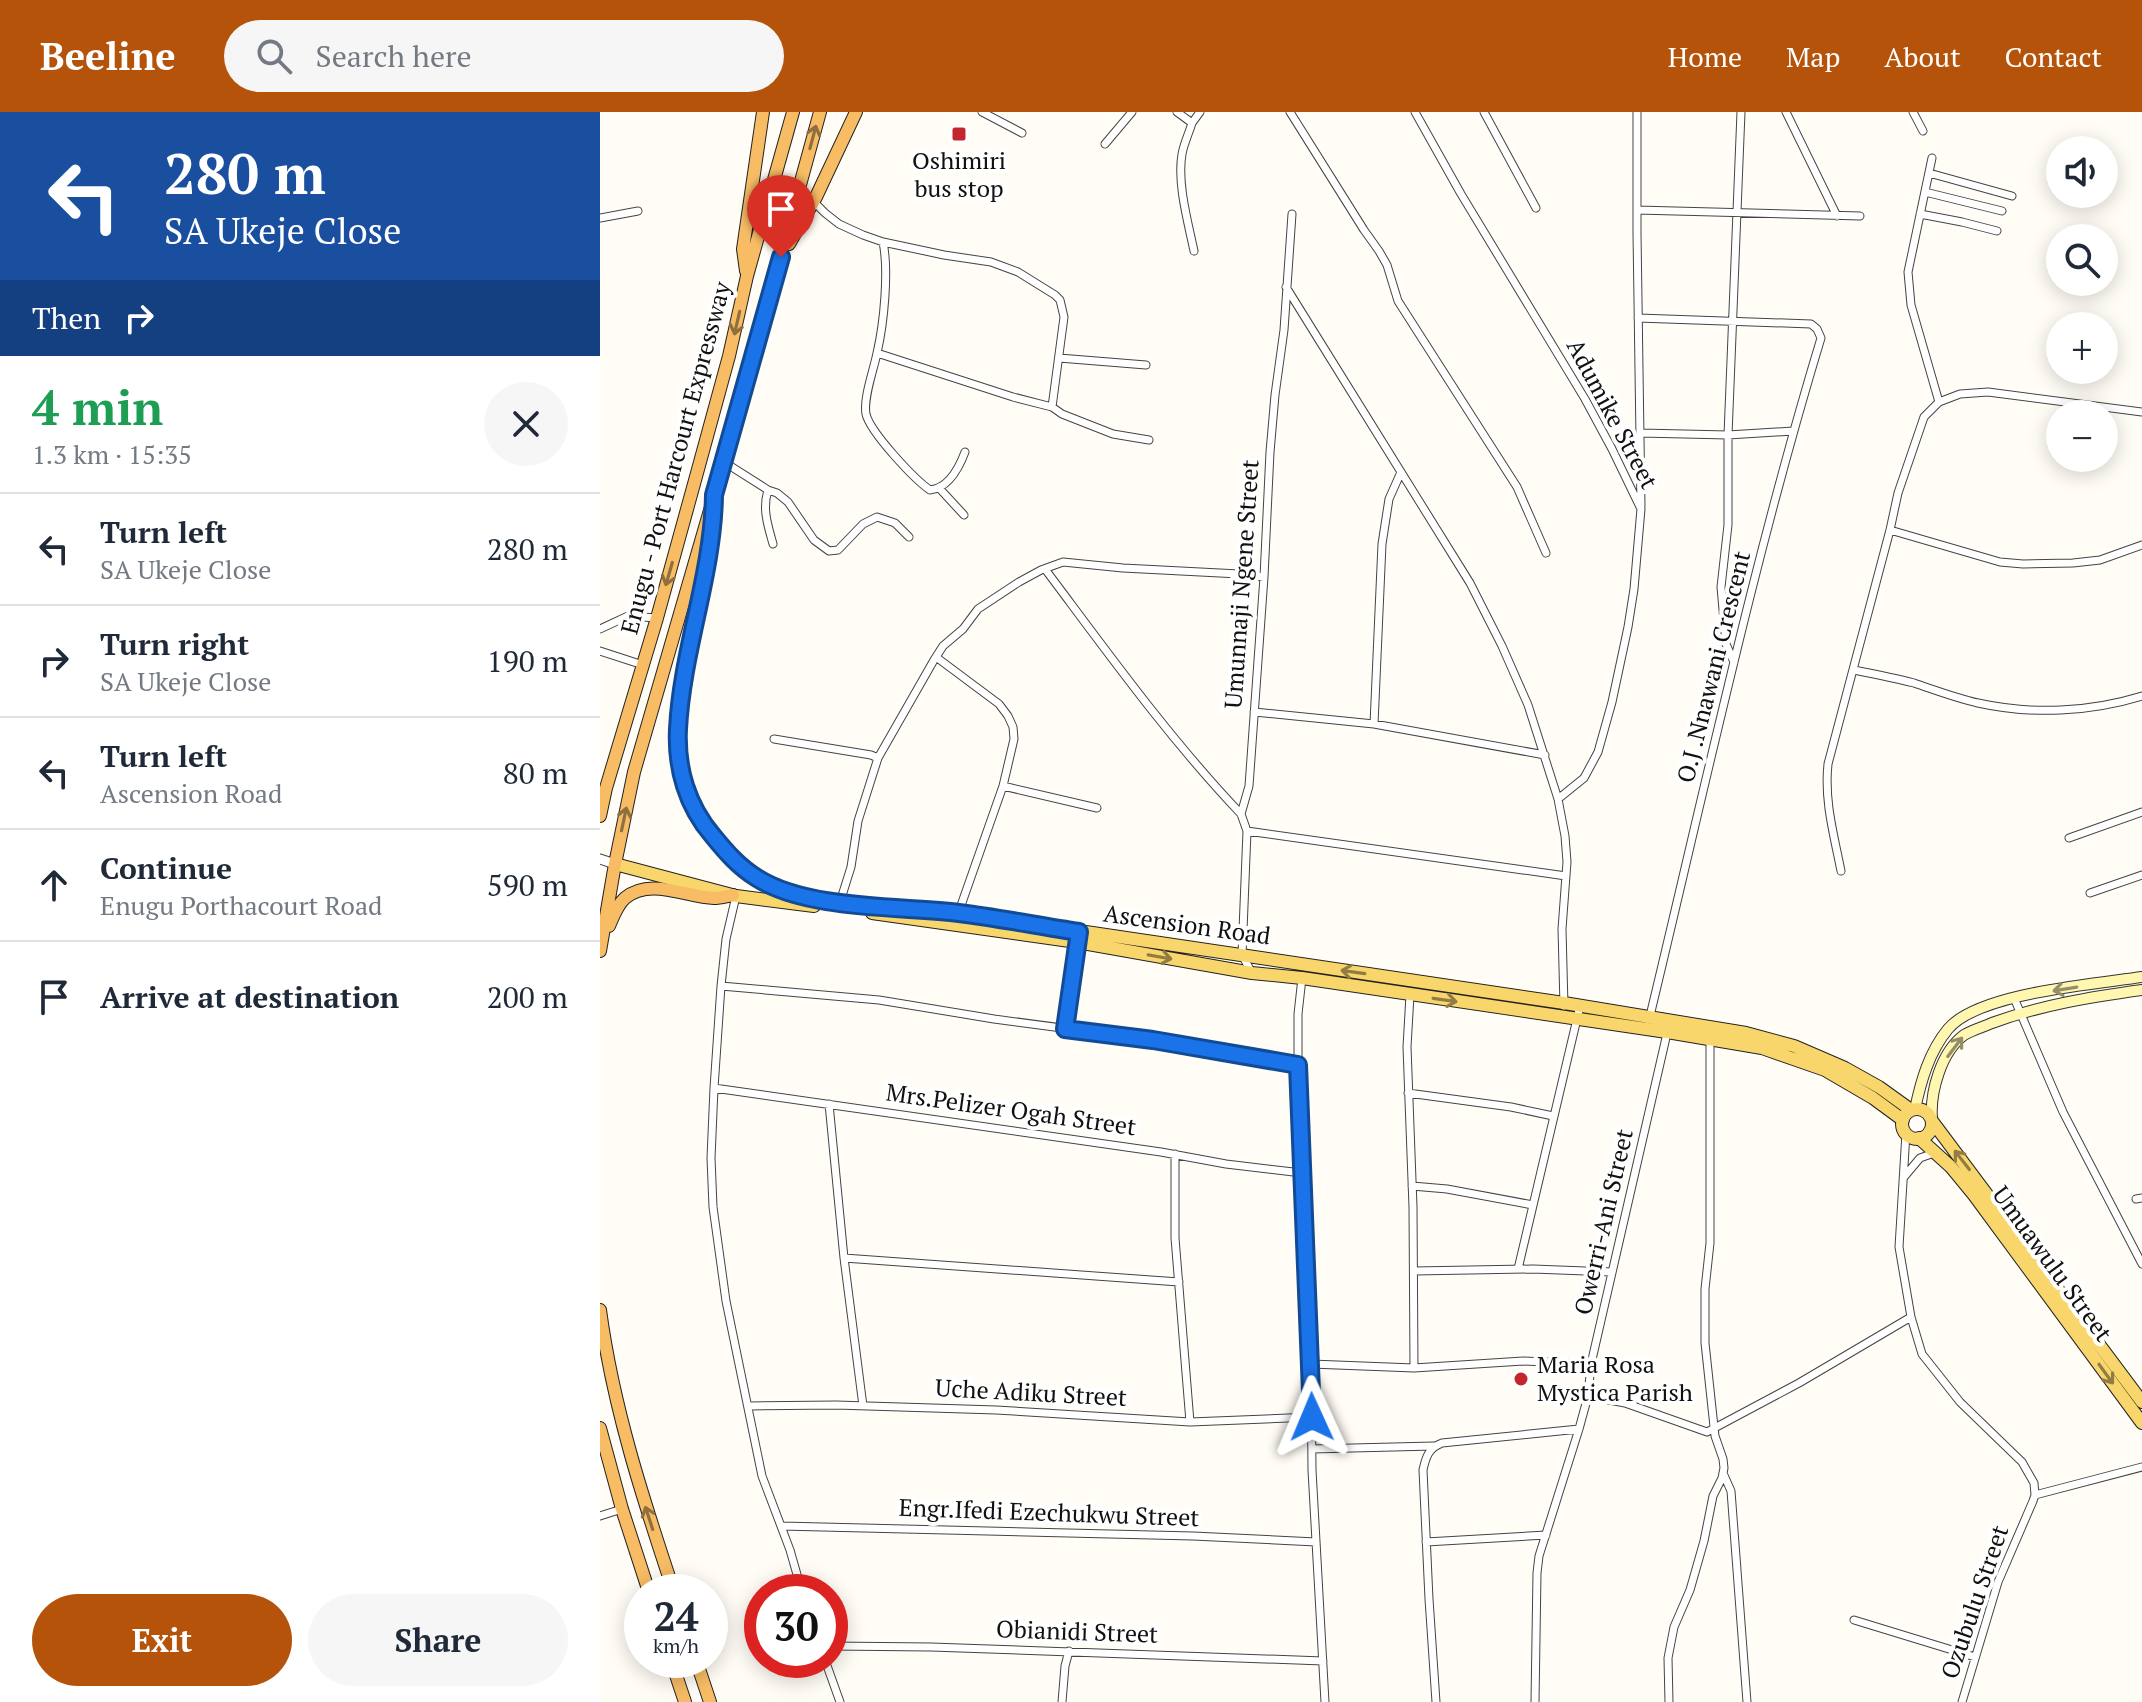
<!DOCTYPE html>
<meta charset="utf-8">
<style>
:root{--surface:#fff;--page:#f6f6f7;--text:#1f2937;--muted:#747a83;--line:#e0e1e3;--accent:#b45309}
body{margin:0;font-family:"PT Serif",serif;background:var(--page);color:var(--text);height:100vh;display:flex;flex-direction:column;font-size:30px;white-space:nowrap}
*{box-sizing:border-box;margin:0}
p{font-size:26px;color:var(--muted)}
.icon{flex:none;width:44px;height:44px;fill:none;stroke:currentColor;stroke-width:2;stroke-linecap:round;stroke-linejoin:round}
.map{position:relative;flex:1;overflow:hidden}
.panel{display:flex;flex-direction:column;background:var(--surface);width:600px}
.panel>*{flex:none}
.hud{background:#1a4fa0;color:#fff;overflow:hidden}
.tools{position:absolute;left:1446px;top:24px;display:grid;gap:16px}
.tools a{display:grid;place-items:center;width:72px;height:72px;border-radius:50%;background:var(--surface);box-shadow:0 4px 20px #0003;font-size:40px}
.speed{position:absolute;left:24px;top:1462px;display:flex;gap:16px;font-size:40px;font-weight:700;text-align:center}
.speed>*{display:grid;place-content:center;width:104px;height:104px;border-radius:50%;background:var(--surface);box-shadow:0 4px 20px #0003;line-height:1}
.speed small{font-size:20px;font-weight:400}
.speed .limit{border:12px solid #d22;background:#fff;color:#111}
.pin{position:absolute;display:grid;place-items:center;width:68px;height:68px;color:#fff;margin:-82px -34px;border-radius:50% 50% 50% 0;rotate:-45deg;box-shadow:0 0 8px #0007}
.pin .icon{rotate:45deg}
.me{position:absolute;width:88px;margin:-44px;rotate:359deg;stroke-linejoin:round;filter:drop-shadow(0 0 6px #0008)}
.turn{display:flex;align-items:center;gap:28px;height:168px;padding:0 32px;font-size:36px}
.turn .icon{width:104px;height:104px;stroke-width:2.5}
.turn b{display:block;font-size:56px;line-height:68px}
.then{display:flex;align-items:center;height:76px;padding:0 32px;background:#0003;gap:16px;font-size:30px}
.round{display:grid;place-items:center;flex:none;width:84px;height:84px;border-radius:42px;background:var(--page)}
.headline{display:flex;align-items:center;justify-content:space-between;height:136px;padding:0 32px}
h1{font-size:48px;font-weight:700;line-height:60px;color:#1e9e55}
.action{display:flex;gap:16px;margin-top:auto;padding:16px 32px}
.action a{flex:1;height:92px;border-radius:48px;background:var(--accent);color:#fff;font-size:32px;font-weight:700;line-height:92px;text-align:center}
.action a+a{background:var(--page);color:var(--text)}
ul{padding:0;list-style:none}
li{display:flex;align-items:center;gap:24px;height:112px;padding:0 32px;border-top:2px solid var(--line)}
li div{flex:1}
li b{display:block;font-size:30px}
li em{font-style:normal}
header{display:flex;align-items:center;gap:48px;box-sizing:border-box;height:112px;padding:0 40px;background:var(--accent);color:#fff}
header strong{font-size:38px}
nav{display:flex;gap:44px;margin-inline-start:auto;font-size:28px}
.search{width:560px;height:72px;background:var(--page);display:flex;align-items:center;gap:20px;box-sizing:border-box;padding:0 28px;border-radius:44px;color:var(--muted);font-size:30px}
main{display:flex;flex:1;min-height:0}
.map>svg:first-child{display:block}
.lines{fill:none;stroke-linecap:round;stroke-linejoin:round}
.minor-casing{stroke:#444;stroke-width:9}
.tertiary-casing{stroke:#444;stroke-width:11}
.secondary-casing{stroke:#333;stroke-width:12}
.primary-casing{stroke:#222;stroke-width:14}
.trunk-casing{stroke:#222;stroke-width:14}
.minor{stroke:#fff;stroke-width:7}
.tertiary{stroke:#fff;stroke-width:9}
.secondary{stroke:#fff6b0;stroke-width:10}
.primary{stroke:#f9d66b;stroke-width:12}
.trunk{stroke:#f7bc64;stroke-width:12}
.oneway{stroke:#906f3f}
.oneway2{stroke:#917d42}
.oneway3{stroke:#948f68}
.route-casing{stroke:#114b97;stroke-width:20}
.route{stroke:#1a73e8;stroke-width:14}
.poi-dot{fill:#c4262e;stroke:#fff;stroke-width:3}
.labels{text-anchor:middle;stroke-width:8;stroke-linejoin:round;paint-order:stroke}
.poi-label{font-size:24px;fill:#111;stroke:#fff}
.street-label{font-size:24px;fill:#111;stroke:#fff}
</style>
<header>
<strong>Beeline</strong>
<div class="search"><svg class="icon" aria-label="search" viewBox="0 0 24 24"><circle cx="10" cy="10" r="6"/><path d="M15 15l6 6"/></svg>Search here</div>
<nav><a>Home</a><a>Map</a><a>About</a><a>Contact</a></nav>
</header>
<main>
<section class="panel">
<div class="hud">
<div class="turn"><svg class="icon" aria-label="left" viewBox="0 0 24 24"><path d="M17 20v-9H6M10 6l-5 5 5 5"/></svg><div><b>280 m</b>SA Ukeje Close</div></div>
<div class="then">Then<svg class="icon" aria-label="right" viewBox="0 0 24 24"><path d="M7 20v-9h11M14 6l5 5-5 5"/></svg></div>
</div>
<div class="headline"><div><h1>4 min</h1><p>1.3 km · 15:35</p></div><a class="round"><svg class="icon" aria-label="close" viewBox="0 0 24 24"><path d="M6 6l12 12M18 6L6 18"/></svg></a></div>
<ul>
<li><svg class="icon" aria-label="left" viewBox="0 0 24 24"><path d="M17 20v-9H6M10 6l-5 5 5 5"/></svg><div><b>Turn left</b><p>SA Ukeje Close</p></div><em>280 m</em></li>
<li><svg class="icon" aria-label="right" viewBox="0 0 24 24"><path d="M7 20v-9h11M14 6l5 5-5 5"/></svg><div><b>Turn right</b><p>SA Ukeje Close</p></div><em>190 m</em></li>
<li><svg class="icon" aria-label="left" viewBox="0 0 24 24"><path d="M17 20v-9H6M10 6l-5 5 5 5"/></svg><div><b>Turn left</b><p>Ascension Road</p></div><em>80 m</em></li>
<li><svg class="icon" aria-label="ahead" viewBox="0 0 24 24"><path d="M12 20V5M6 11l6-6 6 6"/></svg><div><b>Continue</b><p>Enugu Porthacourt Road</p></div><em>590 m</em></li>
<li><svg class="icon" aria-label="arrive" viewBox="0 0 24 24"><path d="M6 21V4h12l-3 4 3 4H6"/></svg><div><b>Arrive at destination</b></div><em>200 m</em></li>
</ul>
<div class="action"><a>Exit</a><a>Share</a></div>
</section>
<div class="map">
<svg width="1542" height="1590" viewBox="0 0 1542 1590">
<rect width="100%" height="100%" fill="#fffdf5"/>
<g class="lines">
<g class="minor-casing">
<path id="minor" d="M382,0l40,21
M577,0l15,11 8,-11
M690,0l74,118 15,21 8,14 11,36 119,186 29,66
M815,0l46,82 124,205 27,50 29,60 -7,80 -6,38 -16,75 -14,50 -14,26 -26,21
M884,0l52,96
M1037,0v121l4,273
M1186,0l51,104
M1313,0l10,19
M592,11c-3,10 -8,20 -10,31 -5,30 6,68 12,97
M505,32l27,-32
M1332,46l-24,114 3,33 28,97
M1329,61l83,23
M1325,80l77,19
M214,90l11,11 14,11 24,11 20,7 61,13 47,7 27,10 37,23 5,5 4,17 -12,90
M1037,98l223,6
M1320,102l42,8 35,9
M0,106l38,-7
M283,130c6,29 1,81 -6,111 -3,16 -14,45 -11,61 4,18 48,65 64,76 19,-2 29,-22 35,-38
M686,175l184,296 32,63 26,59 30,94 7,37 2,26 -5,67 2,77
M1038,206l173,6 6,5 4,9c-68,224 -117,454 -172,682
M277,241l136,44 39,10 10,7 51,20 36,6
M459,246l87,7
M1040,321l88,2 65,-4
M124,350l44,28 9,3 11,9 26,38 15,11 9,-1 25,-26 14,-7 18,6 14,14
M340,377l24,26
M168,378c-6,19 0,36 5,54
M1290,418l110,32 23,2 50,-1 27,-3 42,-15
M445,457c63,84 123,168 196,245
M0,517l28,-13 29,2
M0,539l43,14
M336,545l63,47 9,12 5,11 1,12 -11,47 -45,128
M1134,550l-8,-18 -5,-57 7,-62v-90l13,-323
M1254,558c20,4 40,8 60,13 21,7 42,15 64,20 54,12 112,9 164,-7
M654,600l120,12 171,31
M774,612l8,-180 7,-45 12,-27
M174,627l97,16 7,3
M403,674l94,22
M647,719l319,45
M1469,726l73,-26
M1241,759c-7,-36 -17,-70 -13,-107l62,-234 8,-37 26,-76 15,-15 21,-8 28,-2 154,20
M1490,781l52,-18
M136,784l-10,43 -5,47 -7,102 -3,70 2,49 13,94 36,175 28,74 12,42
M240,790l11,-35 7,-46 20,-63 56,-98 9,-14 20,-17 15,-20 41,-27 22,-12 22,-8 60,6 116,6 25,3
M652,861l-10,-18 5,-124 -6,-17 8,-28 15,-209 6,-125 5,-57 9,-65 8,-116
M702,866l-4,36v51l13,299 1,106 13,232
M121,874l158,14 115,19 159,21 145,25
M810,883l-3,52 6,160 1,161
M1414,886l49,114 79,152
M465,917l12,-89
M114,976l447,64 65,12 76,9
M808,981l103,14 42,9
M229,992l15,154 19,148
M1306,1021l-7,114 12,70 11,37 38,48 62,60 12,21 1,12 -2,6 -35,81 -36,120
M575,1042v84l15,184
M1304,1065l16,-19 14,-5
M812,1074l35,3 86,16
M1536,1087l6,-1
M244,1146l335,24
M918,1157l62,-263
M814,1159l119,-2 79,3
M711,1252l103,4 109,-7 68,3
M988,1284l37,7 82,29 92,-49 112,-66
M148,1294l88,-1 160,5 194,12 122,-5
M712,1337l122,-3
M1123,1361l8,18 16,211
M1435,1383l107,-28
M0,1404l22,-7
M181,1414l412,10 123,6
M826,1430l120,-7
M1254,1508l121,37
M230,1534l101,1 392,14
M225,1548l15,42
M462,1590l3,-36 4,-15
M836,1590l-7,-103 -6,-129c3,-14 6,-22 19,-27l137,-14
M935,1590l2,-129 2,-17 40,-127 9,-33 3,-32 77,-335
M1069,1590l-1,-44 6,-31 16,-37 14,-49 9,-45 9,-18 2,-10 -1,-9 -8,-23 -10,-93v-54l5,-46v-205"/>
</g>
<g class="tertiary-casing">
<path id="tertiary" d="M0,747l15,5"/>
</g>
<g class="secondary-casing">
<path id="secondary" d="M1315,997c6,-28 14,-57 33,-80 30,-36 147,-45 194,-52
M1332,1007c-2,-27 9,-67 32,-84 8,-5 19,-8 28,-12 49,-18 99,-26 150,-33"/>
</g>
<g class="primary-casing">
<path id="primary" d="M114,390v24l-24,118 -12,81 1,33 2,19 10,26 12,22 36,40 19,14 19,10 31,9 150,15 606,90 182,30 48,13 51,22 34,19 32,23
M15,752l121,32 78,10
M272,801l205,29 175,31 50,5 365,54 95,16 63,22 48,28 30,22
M1302 1012a15 15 0 1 1 30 0a15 15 0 1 1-30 0Z
M1332,1009l210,281
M1319,1026l32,29 23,28 168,228"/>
</g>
<g class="trunk-casing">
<path id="trunk" d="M189,132l27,-47 40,-85
M146,159l-3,-22 20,-137
M0,704l6,-28 51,-170 40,-145 32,-117 18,-80 46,-164
M9,814c4,-9 8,-21 16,-28 25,-21 61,-1 89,0 6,0 13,-2 19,-3
M0,839l15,-87 19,-92 90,-310 96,-350
M0,1198c13,97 43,189 74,282
M0,1316l22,81 27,83
M71,1548l14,42
M96,1548l14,42"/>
</g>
<use href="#minor" class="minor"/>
<use href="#tertiary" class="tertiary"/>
<use href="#secondary" class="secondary"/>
<use href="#primary" class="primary"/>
<use href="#trunk" class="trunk"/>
</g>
<defs><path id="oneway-shaft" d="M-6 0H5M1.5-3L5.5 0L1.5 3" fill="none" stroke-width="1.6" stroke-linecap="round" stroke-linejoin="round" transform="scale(2)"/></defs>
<g class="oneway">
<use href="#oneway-shaft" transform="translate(213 25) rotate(-75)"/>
<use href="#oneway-shaft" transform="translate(137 211) rotate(103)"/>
<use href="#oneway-shaft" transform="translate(69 462) rotate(106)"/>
<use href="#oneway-shaft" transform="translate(24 707) rotate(-78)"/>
<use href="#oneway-shaft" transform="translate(49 1406) rotate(-108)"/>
</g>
<g class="oneway2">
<use href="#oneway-shaft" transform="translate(560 845) rotate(10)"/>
<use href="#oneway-shaft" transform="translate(753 860) rotate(-172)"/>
<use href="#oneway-shaft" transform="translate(845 888) rotate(8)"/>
<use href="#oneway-shaft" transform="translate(1362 1048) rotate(-128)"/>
<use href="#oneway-shaft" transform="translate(1506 1262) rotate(54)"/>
</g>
<g class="oneway3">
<use href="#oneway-shaft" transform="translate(1465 877) rotate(171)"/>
<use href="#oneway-shaft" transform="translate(1355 935) rotate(-53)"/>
</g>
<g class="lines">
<g class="route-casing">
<path id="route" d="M181,145l-67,238c-1,79 -32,155 -36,234 -2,39 9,77 35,107 13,16 26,31 44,42 50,32 143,28 202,35 40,5 80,13 120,19l-14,97 88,11 145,25 14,352"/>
</g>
<use href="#route" class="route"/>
</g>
<g class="poi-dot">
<rect x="351" y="14" width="16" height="16" rx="4"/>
<circle cx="921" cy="1267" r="8"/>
</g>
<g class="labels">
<g class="poi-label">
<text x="359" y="57">Oshimiri<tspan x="359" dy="28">bus stop</tspan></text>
<text x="937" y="1261" text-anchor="start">Maria Rosa<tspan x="937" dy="28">Mystica Parish</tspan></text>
</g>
<g class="street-label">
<text transform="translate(1012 302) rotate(62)" y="8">Adumike Street</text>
<text transform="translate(76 346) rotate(-75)" y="8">Enugu - Port Harcourt Expressway</text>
<text transform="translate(642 472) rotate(-86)" y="8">Umunnaji Ngene Street</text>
<text transform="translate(1114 555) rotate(-76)" y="8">O.J .Nnawani Crescent</text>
<text transform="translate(587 813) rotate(8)" y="8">Ascension Road</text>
<text transform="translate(411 998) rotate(8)" y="8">Mrs.Pelizer Ogah Street</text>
<text transform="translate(1004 1110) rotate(-77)" y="8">Owerri-Ani Street</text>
<text transform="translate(1452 1152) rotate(54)" y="8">Umuawulu Street</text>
<text transform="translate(431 1281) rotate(3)" y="8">Uche Adiku Street</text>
<text transform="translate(449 1401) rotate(2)" y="8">Engr.Ifedi Ezechukwu Street</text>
<text transform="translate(1375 1490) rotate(-71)" y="8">Ozubulu Street</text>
<text transform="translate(477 1520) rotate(2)" y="8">Obianidi Street</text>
</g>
</g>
</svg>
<div class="tools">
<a><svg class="icon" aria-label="sound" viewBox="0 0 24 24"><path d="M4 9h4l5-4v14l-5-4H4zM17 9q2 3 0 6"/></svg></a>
<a><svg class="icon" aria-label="search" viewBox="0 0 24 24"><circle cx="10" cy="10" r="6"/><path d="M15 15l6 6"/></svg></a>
<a>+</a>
<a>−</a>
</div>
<div class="speed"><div>24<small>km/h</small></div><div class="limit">30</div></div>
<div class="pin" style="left:181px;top:145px;background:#d93025"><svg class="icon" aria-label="arrive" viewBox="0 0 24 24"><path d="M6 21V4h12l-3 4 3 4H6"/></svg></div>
<svg class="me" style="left:712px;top:1305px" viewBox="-20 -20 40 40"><path d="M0-17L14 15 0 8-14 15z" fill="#1a73e8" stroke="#fff" stroke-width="4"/></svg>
</div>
</main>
